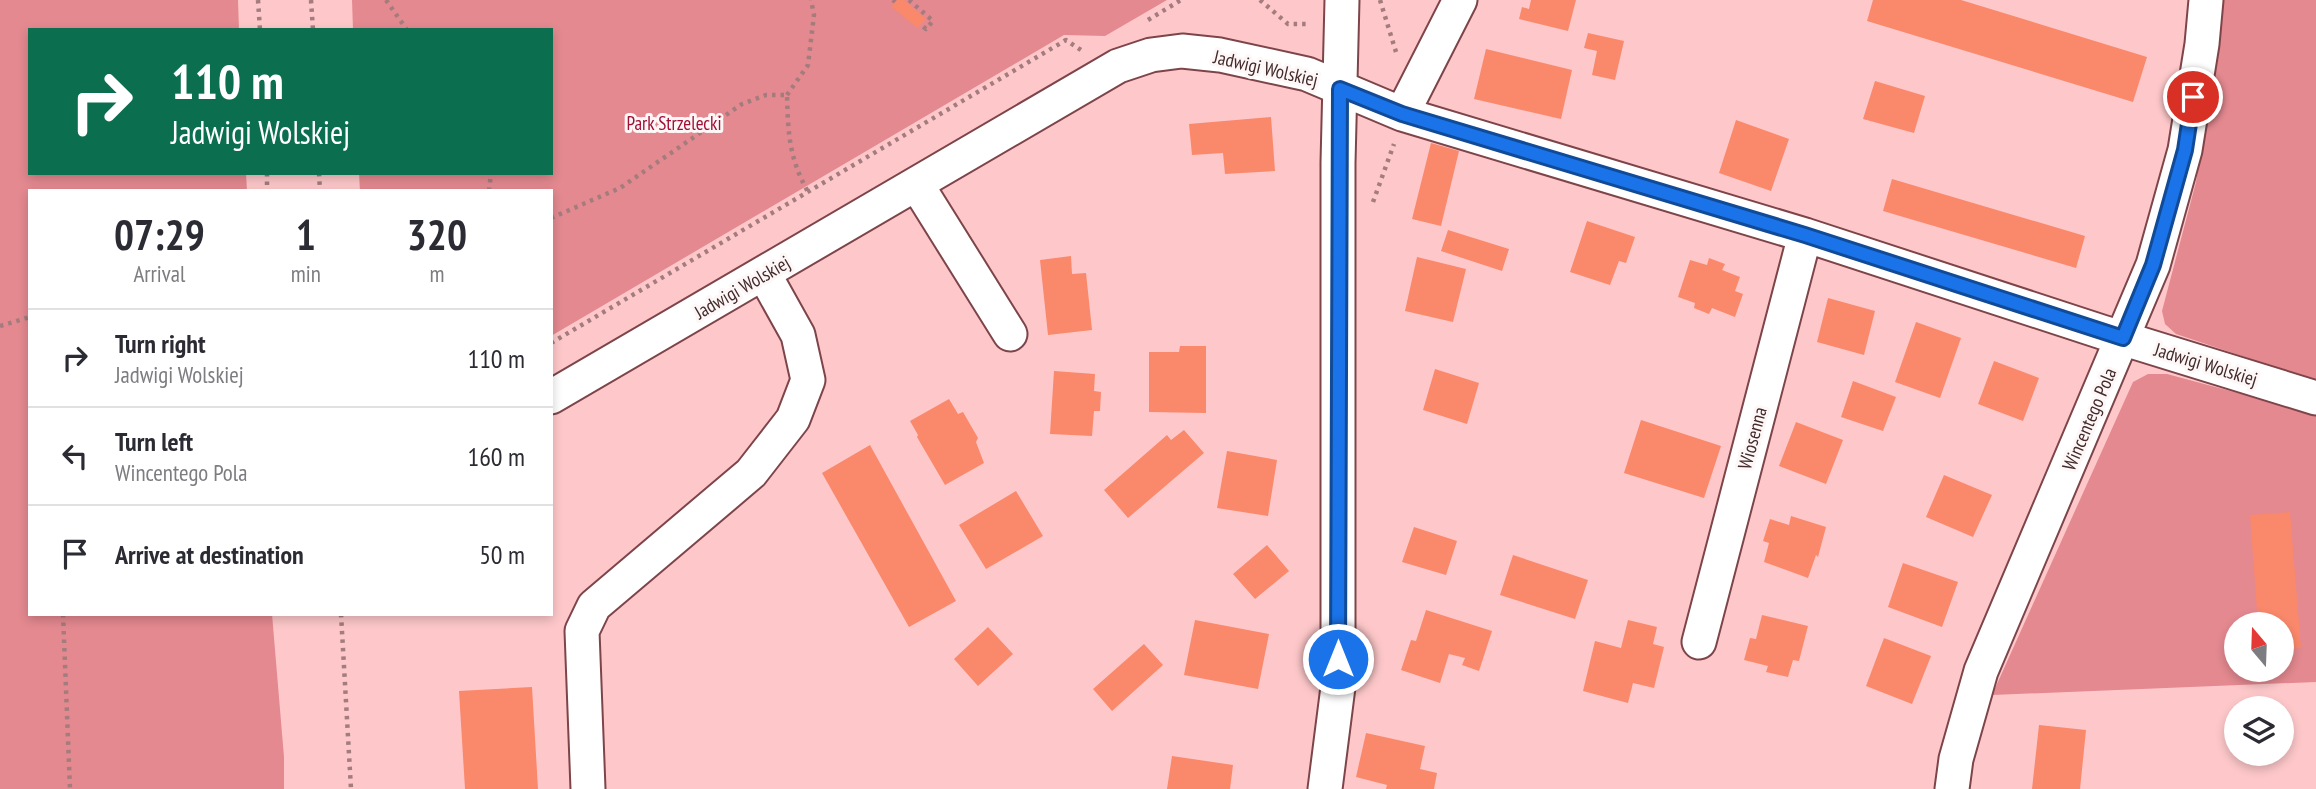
<!DOCTYPE html>
<style>
:root{--surface:#fff;--page:#f7f7f7;--text:#2b2b33;--muted:#7c7c81;--line:#e1e1e2}
body{margin:0;font-family:"PT Sans Narrow",sans-serif;background:var(--page);color:var(--text);height:100vh;display:flex;flex-direction:column;font-size:26px;white-space:nowrap}
*{box-sizing:border-box;margin:0}
p{font-size:23px;color:var(--muted)}
.icon{flex:none;width:38px;height:38px;fill:none;stroke:currentColor;stroke-width:2;stroke-linecap:round;stroke-linejoin:round}
.map{position:relative;flex:1;overflow:hidden}
.sheet{position:absolute;left:28px;top:189px;width:525px;height:427px;display:flex;flex-direction:column;background:var(--surface);border-radius:0px;box-shadow:0 4px 10px #0003}
.sheet>*{flex:none}
.guide{position:absolute;left:28px;top:28px;width:525px;height:147px;border-radius:0px;box-shadow:0 4px 10px #0003;background:#0b6e4f;color:#fff;overflow:hidden}
.needle{width:46px;rotate:341deg}
.buttons{position:absolute;left:2224px;top:612px;display:grid;gap:14px}
.buttons a{display:grid;place-items:center;width:70px;height:70px;border-radius:50%;background:var(--surface);box-shadow:0 4px 10px #0003;font-size:35px}
.pin{position:absolute;display:grid;place-items:center;width:60px;height:60px;color:#fff;margin:-30px;border:4px solid #fff;border-radius:50%;box-shadow:0 2px 7px #0007}
.me{position:absolute;width:77px;margin:-38px;rotate:0deg;stroke-linejoin:round;filter:drop-shadow(0 0 5px #0008)}
.turn{display:flex;align-items:center;gap:24px;height:147px;padding:0 28px;font-size:32px}
.turn .icon{width:91px;height:91px;stroke-width:2.5}
.turn b{display:block;font-size:49px;line-height:60px}
.eta{display:flex;justify-content:space-evenly;align-items:center;height:119px;text-align:center}
.eta b{font-size:42px;font-weight:700;line-height:49px}
ul{padding:0;list-style:none}
li{display:flex;align-items:center;gap:21px;height:98px;padding:0 28px;border-top:2px solid var(--line)}
li div{flex:1}
li b{display:block;font-size:26px}
li em{font-style:normal}
.map>svg:first-child{display:block}
.green{fill:#e48990;fill-rule:evenodd}
.building{fill:#fa886b}
.lines{fill:none;stroke-linecap:round;stroke-linejoin:round}
.minor-casing{stroke:#7d4549;stroke-width:37}
.path{stroke:#a47c7d;stroke-width:4.5;stroke-dasharray:3.5 5;stroke-linecap:butt}
.minor{stroke:#fff;stroke-width:33}
.route-casing{stroke:#114b97;stroke-width:18}
.route{stroke:#1a73e8;stroke-width:12}
.labels{text-anchor:middle;stroke-width:6;stroke-linejoin:round;paint-order:stroke}
.street-label{font-size:19px;fill:#432a2b;stroke:#fef7f7}
.park-label{font-size:19px;fill:#a20f35;stroke:#fef7f7}
</style>
<div class="map">
<svg width="2316" height="789" viewBox="0 0 2316 789">
<rect width="100%" height="100%" fill="#fec8ca"/>
<path class="green" d="M0,0h238l1,30h-209v143h216l1,18h-217v423h242l12,143v32h-284z
M352,0h815l-62,36 -41,-1 -513,301v-145h-191l-1,-18h192v-143h-198z
M2223,0h93v381l-140,-47 -11,-10 -3,-13 34,-129z
M2148,374h19l149,40v268l-324,13 141,-313zM2236,625h46v45h-46z"/>
<path class="building" d="M897,0h7l22,19 -9,9 -26,-22z
M1531,0h45l-8,31 -49,-12 3,-12 7,2z
M1873,0h88l186,57 -14,45 -266,-81z
M1588,33l36,8 -9,39 -23,-5 5,-24 -13,-3z
M1486,49l86,21 -11,49 -87,-20z
M1875,81l50,15 -11,37 -51,-14z
M1271,117l4,54 -50,3 -2,-21 -31,2 -3,-31z
M1736,120l53,19 -18,52 -52,-18z
M1431,143l28,8 -18,75 -29,-7z
M1892,179l193,57 -9,32 -193,-57z
M1587,221l48,16 -9,26 -7,-2 -9,24 -40,-13z
M1448,230l61,19 -7,22 -61,-20z
M1071,256l1,18 14,-1 6,57 -44,5 -8,-75z
M1417,257l49,12 -13,53 -48,-11z
M1709,258l16,6 -3,6 18,7 -5,14 8,3 -8,23 -23,-9 -3,6 -15,-6 1,-5 -17,-6 12,-37 17,5z
M1828,298l47,13 -11,44 -47,-13z
M1916,322l45,16 -21,60 -45,-16z
M1180,346h26v67l-57,-1v-60h30z
M1994,361l45,17 -16,43 -45,-17z
M1435,369l44,14 -12,41 -44,-14z
M1054,371l41,3 -1,17 7,1 -1,19h-6l-2,25 -42,-2z
M1853,381l43,16 -13,34 -42,-14z
M949,399l9,15 5,-2 15,26 -2,4 8,21 -39,22 -28,-48 1,-2 -8,-14z
M1641,420l80,26 -17,52 -80,-25z
M1796,422l47,18 -17,44 -47,-18z
M1184,430l20,23 -76,65 -24,-28 63,-55 4,5z
M870,445l86,156 -47,26 -87,-154z
M1227,451l50,9 -9,56 -51,-8z
M1944,475l48,20 -19,42 -47,-20z
M1016,491l27,45 -57,33 -27,-44z
M2290,512l11,136 -19,1v-24h-24l-8,-110z
M1791,516l35,11 -8,30 -2,-2 -8,23 -44,-16 5,-19 -6,-2 7,-22 19,6z
M1414,527l43,14 -11,34 -44,-13z
M1267,545l22,26 -34,28 -22,-25z
M1513,555l75,25 -13,39 -75,-24z
M1903,563l55,19 -16,45 -54,-20z
M1426,610l66,21 -13,40 -17,-6 3,-7 -16,-4 -9,29 -39,-13 10,-30 5,1z
M1762,615l46,11 -9,35 -6,-1 -5,17 -22,-5 2,-6 -24,-6 6,-22 6,1z
M1195,620l74,14 -11,55 -74,-14z
M1628,620l29,7 -4,17 11,3 -10,41 -21,-5 -5,20 -45,-12 12,-50 26,7z
M988,627l25,27 -35,32 -24,-27z
M1884,638l47,18 -19,48 -46,-18z
M1144,644l19,21 -51,46 -19,-22z
M532,687l6,102h-73l-6,-98z
M2039,725l47,5 -6,59h-48z
M1366,733l59,13 -5,23 17,4 -3,16h-48l1,-4 -31,-8z
M1172,756l61,9 -3,24h-63z"/>
<g class="lines">
<g class="minor-casing">
<path id="minor" d="M1402,114l58,-114
M917,185l93,149
M551,397l567,-331 33,-11 31,-4 38,4 87,19 95,40 403,121 297,97 214,66
M1699,642l106,-407
M588,789l-6,-158 12,-25 157,-133 42,-54 15,-39 -10,-45 -34,-61
M1325,789l13,-102v-524l4,-163
M1952,789l4,-30 25,-88 172,-406 32,-115 17,-106 4,-44"/>
</g>
<path class="path" d="M258,0l2,30
M311,0l2,30
M386,0l21,30
M893,0l2,2
M909,0l24,21 -7,8 -5,-4
M1260,0l28,24h22
M1380,0l16,52
M1148,20l33,-20
M787,95l21,-30 6,-50 -3,-15
M267,173v18
M319,173l1,18
M489,191l2,-18
M1373,202l21,-58
M551,218l69,-30 122,-84 24,-9h21c1,38 2,63 21,97
M0,326l30,-9
M551,343l515,-303 15,10
M63,614l7,175
M341,614l10,175"/>
<use href="#minor" class="minor"/>
</g>
<g class="lines">
<g class="route-casing">
<path id="route" d="M1338,659l2,-570 62,25 403,121 318,103 30,-73 32,-115 8,-53"/>
</g>
<use href="#route" class="route"/>
</g>
<g class="labels">
<g class="street-label">
<text transform="translate(1266 68) rotate(13)" y="7">Jadwigi Wolskiej</text>
<text transform="translate(742 287) rotate(-30)" y="7">Jadwigi Wolskiej</text>
<text transform="translate(2206 364) rotate(17)" y="7">Jadwigi Wolskiej</text>
<text transform="translate(2089 419) rotate(-67)" y="7">Wincentego Pola</text>
<text transform="translate(1752 438) rotate(-75)" y="7">Wiosenna</text>
</g>
<g class="park-label">
<text x="674" y="130">Park Strzelecki</text>
</g>
</g>
</svg>
<div class="buttons">
<a><svg class="needle" viewBox="-14 -14 28 28"><path d="M0-13l5 13h-10z" fill="#e53935"/><path d="M0 13l5-13h-10z" fill="#7c7c81"/></svg></a>
<a><svg class="icon" aria-label="layers" viewBox="0 0 24 24"><path d="M12 4l9 5-9 5-9-5zM3 14l9 5 9-5"/></svg></a>
</div>
<div class="pin" style="left:2193px;top:97px;background:#d93025"><svg class="icon" aria-label="arrive" viewBox="0 0 24 24"><path d="M6 21V4h12l-3 4 3 4H6"/></svg></div>
<svg class="me" style="left:1338px;top:659px" viewBox="-20 -20 40 40"><circle r="17" fill="#1a73e8" stroke="#fff" stroke-width="3"/><path d="M0-11L8 9 0 5-8 9z" fill="#fff"/></svg>
<div class="guide">
<div class="turn"><svg class="icon" aria-label="right" viewBox="0 0 24 24"><path d="M7 20v-9h11M14 6l5 5-5 5"/></svg><div><b>110 m</b>Jadwigi Wolskiej</div></div>
</div>
<section class="sheet">
<div class="eta">
<div><b>07:29</b><p>Arrival</p></div>
<div><b>1</b><p>min</p></div>
<div><b>320</b><p>m</p></div>
</div>
<ul>
<li><svg class="icon" aria-label="right" viewBox="0 0 24 24"><path d="M7 20v-9h11M14 6l5 5-5 5"/></svg><div><b>Turn right</b><p>Jadwigi Wolskiej</p></div><em>110 m</em></li>
<li><svg class="icon" aria-label="left" viewBox="0 0 24 24"><path d="M17 20v-9H6M10 6l-5 5 5 5"/></svg><div><b>Turn left</b><p>Wincentego Pola</p></div><em>160 m</em></li>
<li><svg class="icon" aria-label="arrive" viewBox="0 0 24 24"><path d="M6 21V4h12l-3 4 3 4H6"/></svg><div><b>Arrive at destination</b></div><em>50 m</em></li>
</ul>
</section>
</div>
